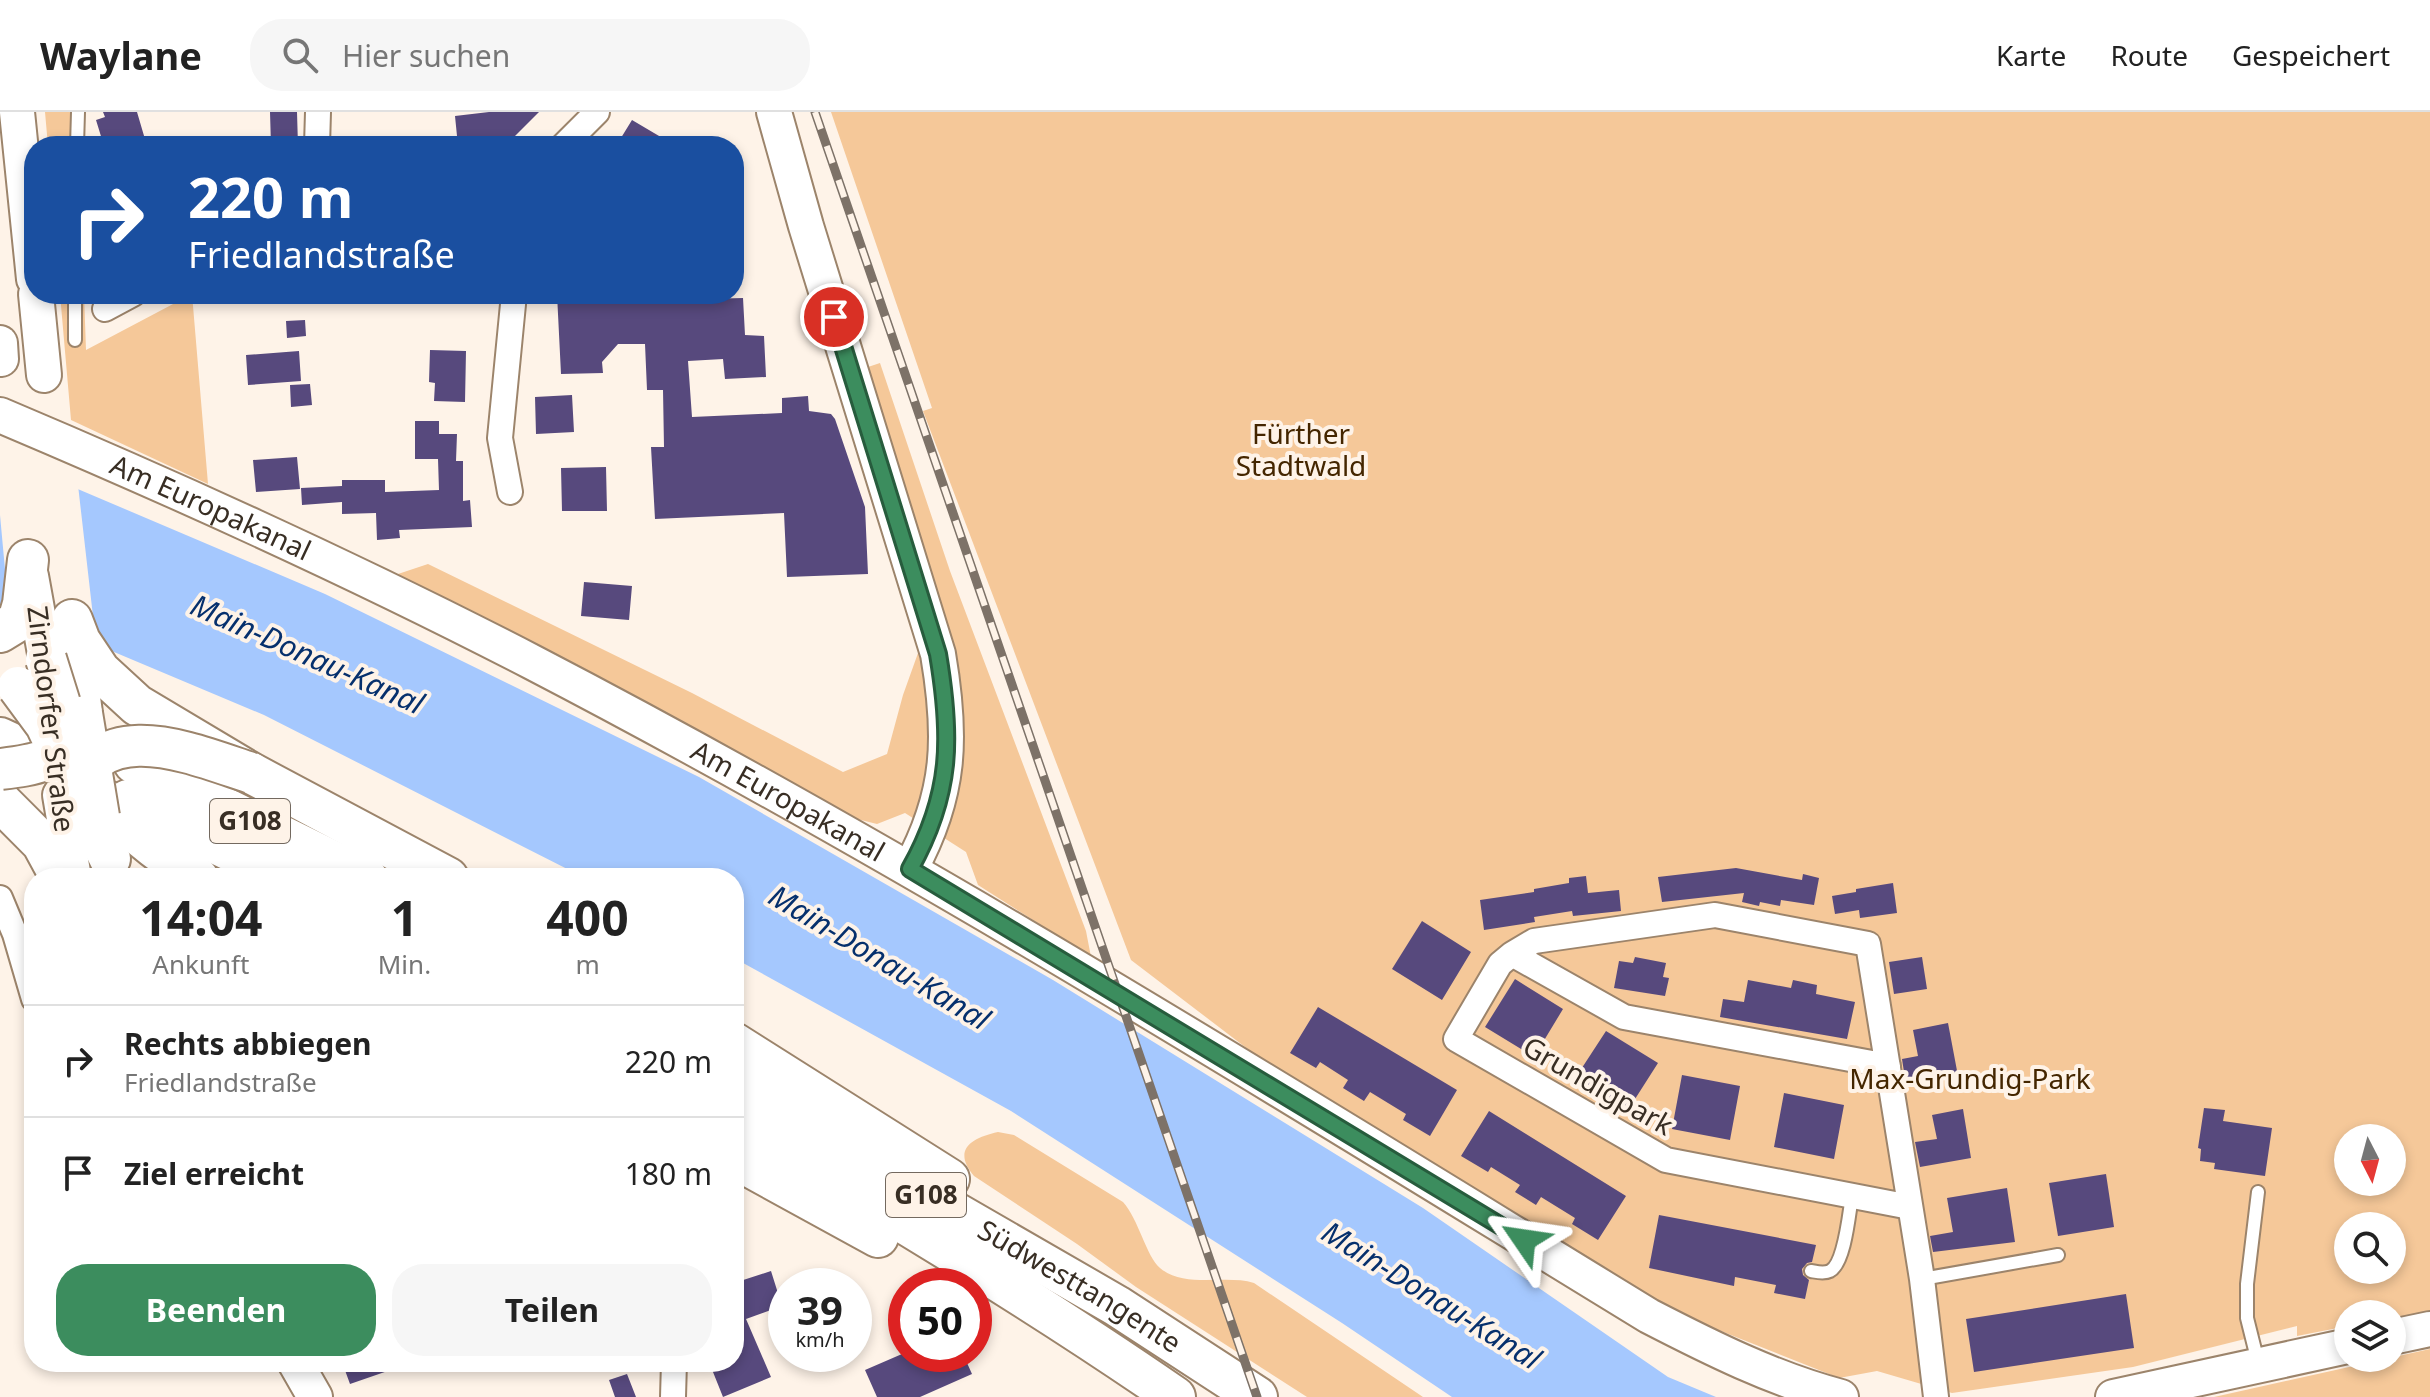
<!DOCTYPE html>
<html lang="de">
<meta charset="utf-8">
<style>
:root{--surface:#fff;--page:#f6f6f6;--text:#222;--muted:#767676;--line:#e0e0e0;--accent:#3c8d5e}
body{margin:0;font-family:"Noto Sans",sans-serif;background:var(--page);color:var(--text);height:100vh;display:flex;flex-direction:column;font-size:30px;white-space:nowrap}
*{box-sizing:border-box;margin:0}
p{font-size:26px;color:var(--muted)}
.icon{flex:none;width:44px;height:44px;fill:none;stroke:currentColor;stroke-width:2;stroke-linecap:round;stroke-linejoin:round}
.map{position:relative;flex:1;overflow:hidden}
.sheet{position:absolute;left:24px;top:756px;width:720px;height:504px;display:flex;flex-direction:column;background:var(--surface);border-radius:32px;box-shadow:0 4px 12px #0003}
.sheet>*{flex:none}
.hud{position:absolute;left:24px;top:24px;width:720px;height:168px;border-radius:32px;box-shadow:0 4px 12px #0003;background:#1a4fa0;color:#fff;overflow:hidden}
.needle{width:52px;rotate:174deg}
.tools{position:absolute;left:2334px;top:1012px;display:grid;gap:16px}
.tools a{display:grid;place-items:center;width:72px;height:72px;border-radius:50%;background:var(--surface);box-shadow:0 4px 12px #0003;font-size:40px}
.speed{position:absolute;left:768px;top:1156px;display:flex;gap:16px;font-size:40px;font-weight:700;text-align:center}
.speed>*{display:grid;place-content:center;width:104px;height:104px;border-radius:50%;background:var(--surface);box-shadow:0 4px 12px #0003;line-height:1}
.speed small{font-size:20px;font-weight:400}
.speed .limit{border:12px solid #d22;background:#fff;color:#111}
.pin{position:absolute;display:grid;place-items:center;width:68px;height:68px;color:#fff;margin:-34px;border:4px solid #fff;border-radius:50%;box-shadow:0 2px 8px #0007}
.me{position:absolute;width:88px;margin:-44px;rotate:302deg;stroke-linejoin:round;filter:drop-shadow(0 0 6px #0008)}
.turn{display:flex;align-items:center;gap:28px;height:168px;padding:0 32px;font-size:36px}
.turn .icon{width:104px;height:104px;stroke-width:2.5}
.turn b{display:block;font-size:56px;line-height:68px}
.eta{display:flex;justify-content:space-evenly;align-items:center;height:136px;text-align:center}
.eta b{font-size:48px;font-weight:700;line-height:56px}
.cta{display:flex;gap:16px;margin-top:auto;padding:16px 32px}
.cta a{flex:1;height:92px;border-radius:32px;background:var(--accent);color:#fff;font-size:32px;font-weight:700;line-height:92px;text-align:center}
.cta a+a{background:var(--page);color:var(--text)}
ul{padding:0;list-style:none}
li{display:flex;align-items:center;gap:24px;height:112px;padding:0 32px;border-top:2px solid var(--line)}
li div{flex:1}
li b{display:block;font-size:30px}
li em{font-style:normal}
header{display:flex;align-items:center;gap:48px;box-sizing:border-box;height:112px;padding:0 40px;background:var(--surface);border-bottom:2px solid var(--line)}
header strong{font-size:38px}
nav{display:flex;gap:44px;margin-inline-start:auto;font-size:28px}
.search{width:560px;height:72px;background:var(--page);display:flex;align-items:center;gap:20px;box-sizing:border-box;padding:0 28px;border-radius:32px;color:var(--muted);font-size:30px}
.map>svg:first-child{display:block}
.green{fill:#f5c899;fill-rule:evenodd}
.water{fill:#a5c8fe}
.pier{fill:#fef3e8}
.building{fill:#57497d}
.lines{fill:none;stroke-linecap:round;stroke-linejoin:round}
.service-casing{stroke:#9c846b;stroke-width:16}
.minor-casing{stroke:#9c846b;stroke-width:28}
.secondary-casing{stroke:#9c846b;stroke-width:38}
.trunk-casing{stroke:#9c846b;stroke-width:44}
.service{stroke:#fff;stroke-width:12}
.minor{stroke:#fff;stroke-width:24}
.secondary{stroke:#fff;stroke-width:34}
.trunk{stroke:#fff;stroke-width:40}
.rail-casing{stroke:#7d7268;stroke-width:9}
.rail{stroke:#fef3e8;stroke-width:6;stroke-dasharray:18;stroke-linecap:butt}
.secondary-bridge-casing{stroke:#9c846b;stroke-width:38;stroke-linecap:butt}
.trunk-bridge-casing{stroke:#9c846b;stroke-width:44;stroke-linecap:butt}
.secondary-bridge{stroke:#fff;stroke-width:34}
.trunk-bridge{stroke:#fff;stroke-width:40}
.route-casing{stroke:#275c3d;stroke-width:20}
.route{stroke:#3c8d5e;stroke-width:14}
.labels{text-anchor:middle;stroke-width:8;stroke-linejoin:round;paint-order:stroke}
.shield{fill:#fef3e8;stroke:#73695f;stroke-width:2}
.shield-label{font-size:26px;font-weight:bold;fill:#382e24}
.park-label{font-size:28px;fill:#442600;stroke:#fef3e8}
.street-label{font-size:28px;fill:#382e24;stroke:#fef3e8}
.water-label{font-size:30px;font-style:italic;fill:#06306d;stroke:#fef3e8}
</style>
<header>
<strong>Waylane</strong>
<div class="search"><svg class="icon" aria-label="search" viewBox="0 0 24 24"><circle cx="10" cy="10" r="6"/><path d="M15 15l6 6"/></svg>Hier suchen</div>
<nav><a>Karte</a><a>Route</a><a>Gespeichert</a></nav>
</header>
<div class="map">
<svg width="2430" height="1285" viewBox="0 0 2430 1285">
<rect width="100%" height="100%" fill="#fef3e8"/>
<path class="green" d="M45,0h33l1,34h-31z
M831,0h1599v1199l-38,7v-4h-44v12l-51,10v-10l-164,41 -181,26 -75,-22 -38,7 -161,-64 -426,-253 -3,-11 -118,-90 -208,-549 9,-3zM2348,1026h44v44h-44zM2348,1114h44v44h-44z
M60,182h24l2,56 106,-56 16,190 -137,-64z
M880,251l70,208 136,360 5,26 -113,-72 -12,-33 -61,-39 -28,11 -36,-9 -446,-240 33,-11 264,129 151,79 44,-18 16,-59 34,-95 -72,-232z
M998,1020l16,3 109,67c16,18 23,54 37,66 25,21 66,6 94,15l169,114h-116l-171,-110 -59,-43 -103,-68c-22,-26 -3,-38 24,-44z
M2430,1237v48h-216z"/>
<path class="water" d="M0,344l325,138 374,183 354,203 370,228 245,169 48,20h-264l-110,-74 -331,-212 -277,-153v-80h-149l-321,-163 -264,-111z"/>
<path class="pier" d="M0,340l78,33 16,140 11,28 -98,-62 -7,-76z"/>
<path class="building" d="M103,0h34l10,34h-43l-8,-26 9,-3z
M270,0h27l1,34h-27z
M489,0h50l-34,34h-47l-3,-30z
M632,8l44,26h-60z
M557,182h148v5l38,-1 2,37 19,1 2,41 -41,2 -2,-20 -35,2 4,56 90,-4v-15l26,-2 1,15 22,3 4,5 30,88 3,67 -81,3 -3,-64 -129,6 -4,-72h13l-1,-57h-16l-2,-46h-27l-16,18 1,11 -42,1z
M305,208l1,16 -19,2 -1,-17z
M430,238l36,1 -1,51 -31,-1 1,-18 -6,-1z
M299,239l2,30 -53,4 -2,-30z
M310,272l2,21 -21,2 -1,-22z
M572,283l2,37 -38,2 -1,-37z
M415,309h24v13h18l-1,27h7v40l7,-1 2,27 -73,3 1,8 -23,2 -1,-27 -34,1v-12l-40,3 -1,-17 41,-2v-6h43v12l54,-2 -1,-31h-23z
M297,345l3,32 -44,3 -3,-32z
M606,355l1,44h-45l-1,-43z
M584,470l48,4 -3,34 -48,-4z
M1736,756l66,12 1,-6 16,4 -5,27 -33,-5 -1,6 -20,-4 -1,4 -17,-4 2,-9 -82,9 -4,-25z
M1586,764l2,17 31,-3 2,21 -48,5 -1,-5 -38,6 1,5 -51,8 -4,-30 54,-8v-3l35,-6v-5z
M1893,771l4,30 -37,5 -1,-8 -24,4 -3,-18 24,-4v-3z
M1422,809l49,31 -29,48 -50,-31z
M1635,845l31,6 -3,14 6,1 -4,18 -51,-8 5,-27 14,2z
M1922,845l5,32 -33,5 -5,-32z
M1515,867l48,30 -29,48 -49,-30z
M1748,868l43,8 2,-8 24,5 -1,9 39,8 -8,37 -127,-22 3,-18 21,3z
M1318,895l139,83 -27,46 -27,-16 3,-6 -36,-22 -6,9 -21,-13 5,-8 -28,-18 -4,6 -26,-15z
M1948,911l10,53 -52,9 -4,-26 16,-3 -5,-26z
M1606,919l52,32 -30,47 -52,-33z
M1682,963l58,11 -10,54 -58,-11z
M1784,981l60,12 -10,54 -60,-12z
M2204,996l21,2 -2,11 49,7 -7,48 -51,-7 1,-6 -15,-2 1,-12 -3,-1z
M1963,997l8,49 -51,9 -5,-25 22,-3 -5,-24z
M1489,999l137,85 -28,44 -26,-16 3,-6 -34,-21 -5,8 -21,-13 5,-7 -29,-18 -3,5 -27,-16z
M2106,1062l8,53 -56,9 -9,-53z
M2007,1076l8,54 -82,10 -3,-16 23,-4 -6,-34z
M1659,1103l157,30 -4,17 -5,1 -5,6 1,6 6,5 -4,19 -31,-6 2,-8 -41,-8 -1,9 -85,-18z
M771,1159l11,35 -36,13 25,58 -48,20 -14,-35h25v-79z
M2126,1182l8,54 -160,24 -8,-53z
M902,1242h14l4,8 18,-8h25l9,20 -52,23h-43l-12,-27z
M342,1250h62l1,3 -55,19z
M627,1262l9,23h-21l-6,-17z"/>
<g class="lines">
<g class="service-casing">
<path id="service" d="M77,34l1,-34
M75,228v-46
M1811,1159c6,1 13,3 19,0 15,-8 19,-58 22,-75
M1922,1167l136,-24
M2258,1250l-11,-44v-34l11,-92"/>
</g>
<g class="minor-casing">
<path id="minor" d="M317,34l1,-34
M563,34l34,-34
M105,197l28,-15
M510,380l-10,-54 14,-144
M0,786l15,36 19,65
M1512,842l22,-13 181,-26 153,29 54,335 14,118
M1888,954l-264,-49 -112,-63 -12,10 -44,75 210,121 244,47
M673,1285l1,-35"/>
</g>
<g class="secondary-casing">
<g id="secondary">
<path d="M17,0l17,167"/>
<path d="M774,0l32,114 132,428c14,82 13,140 -28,215"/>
<path d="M36,182l8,81"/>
<path d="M0,231l1,16"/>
<path id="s1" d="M0,303c180,76 358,157 532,247 383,199 749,429 1117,654 62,32 124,63 192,81"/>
<path d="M31,464l15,83"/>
<path d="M74,518l11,83"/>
<path d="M60,683l14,83"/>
<path d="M2392,1225l38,-8"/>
<path d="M295,1250l20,35"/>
<path d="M2113,1285l235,-51"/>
</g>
</g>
<g class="trunk-casing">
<g id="trunk">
<path d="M72,508l8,21 20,30 37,34 114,68 197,105"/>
<path d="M0,520l18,-11 5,-17 5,-44"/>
<path d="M0,626l15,7"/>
<path d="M134,651l233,115"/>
<path d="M128,688l158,78"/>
<path d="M0,689l42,42 19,35"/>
<path d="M107,689c22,31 59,57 91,77"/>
<path d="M84,695l26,52"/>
<path d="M734,931l215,136"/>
<path id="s2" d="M734,973l383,221 140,91"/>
<path d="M734,1011c150,86 299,176 441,274"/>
<path d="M734,1046l144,79"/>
</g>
</g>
<use href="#service" class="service"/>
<use href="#minor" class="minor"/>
<use href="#secondary" class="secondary"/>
<use href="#trunk" class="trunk"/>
<g class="rail-casing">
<path id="rail" d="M815,0l442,1285"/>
</g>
<use href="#rail" class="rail"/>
<g class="secondary-bridge-casing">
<path id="secondary-bridge" d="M85,601l17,103"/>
</g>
<g class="trunk-bridge-casing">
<path id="trunk-bridge" d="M46,547l25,80
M18,575l28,38 37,79
M1,657c33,-4 58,-7 75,-38
M70,688c27,-88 120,-47 181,-27"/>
</g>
<use href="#secondary-bridge" class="secondary-bridge"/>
<use href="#trunk-bridge" class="trunk-bridge"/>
</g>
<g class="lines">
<g class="route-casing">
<path id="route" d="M834,205l104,337c14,83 14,140 -28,215l614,371"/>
</g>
<use href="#route" class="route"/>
</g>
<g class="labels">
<g class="shield">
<rect x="210" y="687" width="80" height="44" rx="6"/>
<rect x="886" y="1061" width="80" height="44" rx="6"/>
</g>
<g class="shield-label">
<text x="250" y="718">G108</text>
<text x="926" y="1092">G108</text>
</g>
<g class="park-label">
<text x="1301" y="332">Fürther<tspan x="1301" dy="32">Stadtwald</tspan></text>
<text x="1970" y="977">Max-Grundig-Park</text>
</g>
<g class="street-label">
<text dy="10" stroke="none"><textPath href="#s1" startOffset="230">Am Europakanal</textPath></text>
<text transform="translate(51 607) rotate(83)" y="10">Zirndorfer Straße</text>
<text dy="10" stroke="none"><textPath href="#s1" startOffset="878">Am Europakanal</textPath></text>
<text transform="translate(1598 974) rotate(30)" y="10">Grundigpark</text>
<text dy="10" stroke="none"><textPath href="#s2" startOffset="400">Südwesttangente</textPath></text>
</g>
<g class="water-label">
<text transform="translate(307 543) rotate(24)" y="10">Main-Donau-Kanal</text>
<text transform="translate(879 846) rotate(31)" y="10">Main-Donau-Kanal</text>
<text transform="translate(1431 1184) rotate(32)" y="10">Main-Donau-Kanal</text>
</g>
</g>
</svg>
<div class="tools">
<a><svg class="needle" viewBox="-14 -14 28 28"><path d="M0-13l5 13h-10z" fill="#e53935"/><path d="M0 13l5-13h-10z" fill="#767676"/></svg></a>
<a><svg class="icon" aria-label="search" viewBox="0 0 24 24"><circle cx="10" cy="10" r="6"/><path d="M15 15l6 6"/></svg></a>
<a><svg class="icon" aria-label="layers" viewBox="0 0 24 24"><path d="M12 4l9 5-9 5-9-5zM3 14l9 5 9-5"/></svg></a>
</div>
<div class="speed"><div>39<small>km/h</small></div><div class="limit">50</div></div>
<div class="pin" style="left:834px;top:205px;background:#d93025"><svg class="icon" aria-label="arrive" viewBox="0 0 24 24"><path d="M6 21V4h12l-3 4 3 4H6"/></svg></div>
<svg class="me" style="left:1524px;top:1128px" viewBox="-20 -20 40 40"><path d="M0-17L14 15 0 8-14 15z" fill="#3c8d5e" stroke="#fff" stroke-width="4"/></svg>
<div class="hud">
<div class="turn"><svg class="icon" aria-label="right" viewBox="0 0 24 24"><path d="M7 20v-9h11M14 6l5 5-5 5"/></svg><div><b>220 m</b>Friedlandstraße</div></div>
</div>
<section class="sheet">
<div class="eta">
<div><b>14:04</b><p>Ankunft</p></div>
<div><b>1</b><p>Min.</p></div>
<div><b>400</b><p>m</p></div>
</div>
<ul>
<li><svg class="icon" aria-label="right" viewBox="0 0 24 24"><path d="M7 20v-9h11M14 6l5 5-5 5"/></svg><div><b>Rechts abbiegen</b><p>Friedlandstraße</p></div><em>220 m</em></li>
<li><svg class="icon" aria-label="arrive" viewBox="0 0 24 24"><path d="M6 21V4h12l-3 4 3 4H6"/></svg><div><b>Ziel erreicht</b></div><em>180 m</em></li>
</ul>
<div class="cta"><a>Beenden</a><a>Teilen</a></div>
</section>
</div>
